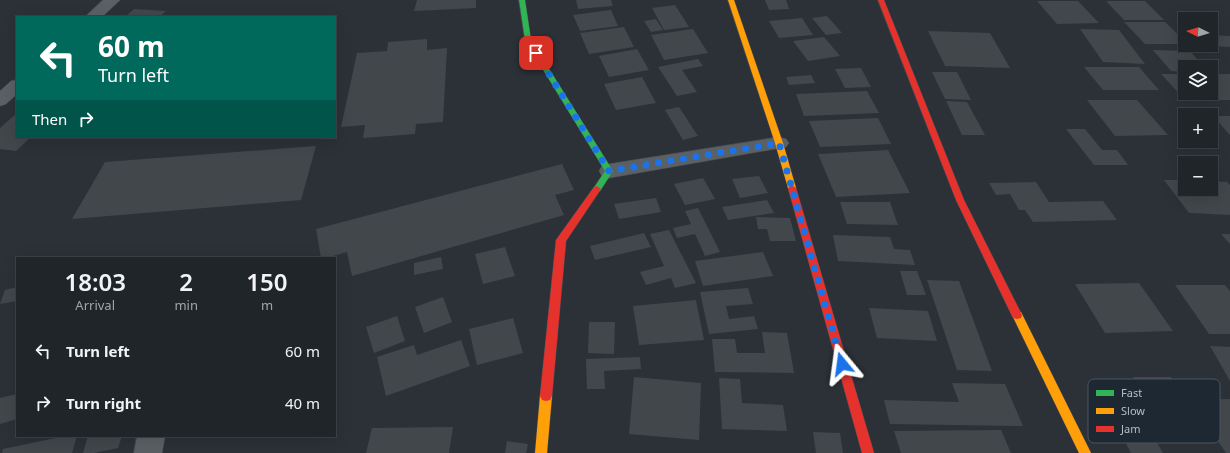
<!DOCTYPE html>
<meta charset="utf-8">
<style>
:root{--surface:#202529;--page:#282d31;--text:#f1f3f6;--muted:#a2a5a8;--line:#3d4246}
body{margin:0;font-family:"Noto Sans",sans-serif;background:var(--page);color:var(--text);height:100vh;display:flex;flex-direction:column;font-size:15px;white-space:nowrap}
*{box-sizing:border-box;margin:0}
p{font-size:13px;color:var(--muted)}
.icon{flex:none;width:22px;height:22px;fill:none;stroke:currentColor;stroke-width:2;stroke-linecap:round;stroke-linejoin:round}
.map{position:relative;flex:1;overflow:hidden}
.drawer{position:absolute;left:16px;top:257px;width:320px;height:180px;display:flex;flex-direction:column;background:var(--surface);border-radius:0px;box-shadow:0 4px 16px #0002,0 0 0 1px var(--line)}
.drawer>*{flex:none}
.guide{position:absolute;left:16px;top:16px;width:320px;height:122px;border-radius:0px;box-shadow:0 4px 16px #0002,0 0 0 1px var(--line);background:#00695c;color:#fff;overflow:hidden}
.needle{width:26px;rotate:275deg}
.fabs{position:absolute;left:1178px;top:12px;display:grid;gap:8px}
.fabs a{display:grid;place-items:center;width:40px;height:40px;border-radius:0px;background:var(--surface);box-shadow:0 4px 16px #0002,0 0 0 1px var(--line);font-size:20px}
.pin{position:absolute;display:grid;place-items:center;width:34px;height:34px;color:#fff;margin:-17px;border-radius:8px;box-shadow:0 2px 6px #0006}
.me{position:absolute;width:44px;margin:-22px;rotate:344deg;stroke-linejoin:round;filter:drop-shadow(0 0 3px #0008)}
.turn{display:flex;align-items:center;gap:14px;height:84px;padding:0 16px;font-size:18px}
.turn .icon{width:52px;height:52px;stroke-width:2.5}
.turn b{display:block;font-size:28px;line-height:34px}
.then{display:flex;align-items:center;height:38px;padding:0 16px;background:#0003;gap:8px;font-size:15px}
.eta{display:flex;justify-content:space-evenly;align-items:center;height:68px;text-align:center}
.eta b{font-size:24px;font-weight:600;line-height:28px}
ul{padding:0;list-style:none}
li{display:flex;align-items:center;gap:12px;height:52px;padding:0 16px}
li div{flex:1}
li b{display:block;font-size:15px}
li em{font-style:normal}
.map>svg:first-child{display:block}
.building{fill:#42474c}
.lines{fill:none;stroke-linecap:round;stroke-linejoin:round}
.street-casing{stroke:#484d52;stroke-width:1}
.fast-casing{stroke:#484d52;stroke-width:1}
.slow-casing{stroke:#484d52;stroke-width:1}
.jam-casing{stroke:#484d52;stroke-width:1}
.street{fill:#5b6065;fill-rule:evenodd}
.fast{fill:#30b455;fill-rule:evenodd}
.slow{fill:#ff9f0a;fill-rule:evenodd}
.jam{fill:#e5322d;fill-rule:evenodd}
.route{stroke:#1a73e8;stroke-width:7;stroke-dasharray:0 12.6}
.key{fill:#1e2833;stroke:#4b5560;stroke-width:1}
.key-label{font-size:11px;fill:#b5bec8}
</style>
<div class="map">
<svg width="1230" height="453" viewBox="0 0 1230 453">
<rect width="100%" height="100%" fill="#2b3137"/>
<path class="building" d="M417,0h59v8l-62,3z
M576,0h35l2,6 -35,3z
M765,0h21l3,9 -20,1z
M1037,1h41l21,22 -42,1z
M1106,1h39l19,19h-40z
M675,5l14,22 -25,3 -12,-22z
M134,9l32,2 -7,6h-34z
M611,10l7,16 -38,5 -7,-16z
M1181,15l25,1 3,3h-25z
M827,16l15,17 -16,2 -14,-17z
M802,18l11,17 -34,3 -10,-17z
M656,19l7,11 -12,2 -7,-11z
M1124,22h41l20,19v3h-40z
M624,27l10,20 -45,7 -9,-21z
M693,29l15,24 -44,7 -13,-25z
M1080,29l39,1 26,34 -42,-2z
M928,31l62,2 20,35 -65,-2z
M1211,35l19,1v11l-19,-1z
M824,37l16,19 -32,5 -15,-20z
M427,39v11l20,-2 -4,74 -27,2 -1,10 -52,4 2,-13 -24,2 16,-74 30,-2 1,-9z
M637,49l12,21 -40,7 -10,-21z
M1153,50l37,1 14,16h-19v5l-14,-1z
M698,59l5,7 -21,4 15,22 -20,4 -19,-29z
M1084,67h55l20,23h-56z
M861,68l10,19 -26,1 -10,-19z
M932,72h25l14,28 -26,-1z
M1161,74h18l6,7v12h12l8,8h-19z
M1211,74h19v26h-14l-7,-7h2z
M811,75l4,8 -26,2 -3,-8z
M642,77l14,26 -40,7 -12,-26z
M867,91l12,22 -75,3 -8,-22z
M1087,100h50l31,35 -53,1z
M946,101l21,1 18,33h-23z
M679,107l19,29 -15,4 -18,-30z
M17,113v24h14l-15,14 -16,-2v-21z
M1213,116h17v19z
M878,118l13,26 -71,3 -11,-26z
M1066,129h19l17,21h15l11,15h-34z
M316,146l-15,54 -229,19 33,-57z
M888,150l22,43 -74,4 -18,-43z
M562,164l12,26 -19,5 9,20 -212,61 -5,-24 -21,6h-5l-5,-29z
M759,176l9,17 -28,5 -8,-19z
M703,178l12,21 -30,6 -11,-21z
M1164,180h21v9h26v-8l16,1 3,3v30l-41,-2z
M1036,182l13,20 54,-1 14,19 -84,2 -8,-12h-6l-9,-16 -14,1 -7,-12z
M656,198l5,14 -42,7 -5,-15z
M767,200l7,13 -46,7 -6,-13z
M840,202h50l8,23 -51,-1z
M698,208l22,44 -15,4 -10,-22 -18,4 -4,-10 18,-4 -6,-13z
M756,217l34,1 6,23h-26l-3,-12h-9z
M669,230l27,53 -21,5 -4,-10 -25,7 -6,-13 24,-6 -14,-32z
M644,233l7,14 -56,13 -5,-14z
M1221,234h9v10z
M833,235l57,2 4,12 16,1 5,15 -77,-4z
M505,247l10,29 -32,8 -8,-30z
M763,252l10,24 -70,10 -8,-25z
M441,257l2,12 -29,6v-12z
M900,271h17l9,24h-19z
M927,280l32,1 33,90 -35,-1z
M1139,283l34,48 -68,2 -30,-49z
M1175,285h50l5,6v43h-21z
M17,287v14l-17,3 5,-14z
M748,288l5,16 -27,2 3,13 25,-3 4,13 -49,5 -9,-42z
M443,297l9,25 -28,11 -9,-26z
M696,300l8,40 -65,5 -6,-39z
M869,308l59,3 9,30 -60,-3z
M397,316l8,25 -31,12 -8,-26z
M513,318l10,35 -46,12 -8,-36z
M589,322h26l-1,32 -26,-1z
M762,332l25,1 7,40 -79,-1 -3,-33h23l2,14h28z
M461,340l9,26 -84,30 -9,-39 37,-12 3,10z
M1210,346l20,1v34z
M640,357l1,12 -37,2 1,18h-18l-1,-30z
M634,377l67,6 -2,57 -70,-6z
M1133,377h38l13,22h-38z
M719,378l21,1 2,24 41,2 4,26 -65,-2z
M952,383l53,1 18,42 -133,-2 -6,-24 75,2z
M17,394v25l-17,5v-26z
M1230,399v54h-4l-36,-53z
M1106,405h30l27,48h-32z
M453,427l-4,26h-83l6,-25z
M1001,430l10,23h-110l-7,-22z
M813,432l27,1 3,20h-27z
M65,436h12l-5,17h-70l1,-4z
M88,436h34l-4,12 -24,5h-11z
M507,441l21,3 -2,9h-21z"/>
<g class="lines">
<g class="street-casing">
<path id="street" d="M103,0h17l-18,17h-17z
M17,80v14l-11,10 -6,2v-15l11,-10z
M779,137l7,2 3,4 -3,4 -177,31 -7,-2 -3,-5 3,-5 7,-2z
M137,436h28l-3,17h-28z"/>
</g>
<g class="fast-casing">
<path id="fast" d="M519,0h6l6,40 82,131 -13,20 -3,1 -4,-3 12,-18 -80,-131z"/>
</g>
<g class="slow-casing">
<path id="slow" d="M728,0h6l49,143 13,45 -1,2 -3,1 -4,-3 -13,-45z
M1017,311l4,1 70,141h-12l-67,-138 1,-3z
M546,391l4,1 2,4 -5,57h-12l5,-57 2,-4z"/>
</g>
<g class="jam-casing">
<path id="jam" d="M878,0h6l80,200 58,115 -1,3 -4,1 -4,-1 -57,-118z
M792,185l4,3 78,265h-12l-74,-265z
M597,186l4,3 -35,52 -14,155 -2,4 -4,1 -4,-1 -2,-4 16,-156 38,-53z"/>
</g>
<use href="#street" class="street"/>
<use href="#fast" class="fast"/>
<use href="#slow" class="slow"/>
<use href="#jam" class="jam"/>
</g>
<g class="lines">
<path class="route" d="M536,53l73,118 170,-28 63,221"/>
</g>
<rect x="1088" y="379" width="132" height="64" rx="6" class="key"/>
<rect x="1096" y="390" width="18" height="6" fill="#30b455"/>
<rect x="1096" y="408" width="18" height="6" fill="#ff9f0a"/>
<rect x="1096" y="426" width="18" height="6" fill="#e5322d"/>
<g class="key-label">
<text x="1121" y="397">Fast</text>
<text x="1121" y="415">Slow</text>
<text x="1121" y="433">Jam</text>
</g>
</svg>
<div class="fabs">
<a><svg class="needle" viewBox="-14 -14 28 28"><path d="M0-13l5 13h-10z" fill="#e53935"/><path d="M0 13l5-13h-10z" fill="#a2a5a8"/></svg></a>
<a><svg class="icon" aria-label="layers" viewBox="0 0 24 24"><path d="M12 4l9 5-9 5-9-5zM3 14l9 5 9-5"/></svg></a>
<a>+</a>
<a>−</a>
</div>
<div class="pin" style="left:536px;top:53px;background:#d93025"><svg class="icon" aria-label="arrive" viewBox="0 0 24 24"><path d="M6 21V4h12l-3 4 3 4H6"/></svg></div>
<svg class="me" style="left:842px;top:364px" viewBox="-20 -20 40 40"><path d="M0-17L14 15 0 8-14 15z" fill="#1a73e8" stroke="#fff" stroke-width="4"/></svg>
<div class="guide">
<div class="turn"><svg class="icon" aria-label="left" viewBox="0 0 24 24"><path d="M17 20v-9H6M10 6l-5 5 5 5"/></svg><div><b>60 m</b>Turn left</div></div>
<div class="then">Then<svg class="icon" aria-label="right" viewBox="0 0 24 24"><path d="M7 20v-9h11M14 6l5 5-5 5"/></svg></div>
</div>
<section class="drawer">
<div class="eta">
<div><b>18:03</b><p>Arrival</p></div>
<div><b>2</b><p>min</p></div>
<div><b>150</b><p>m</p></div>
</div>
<ul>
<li><svg class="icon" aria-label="left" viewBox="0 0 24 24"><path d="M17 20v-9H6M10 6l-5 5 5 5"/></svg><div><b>Turn left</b></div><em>60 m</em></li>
<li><svg class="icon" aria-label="right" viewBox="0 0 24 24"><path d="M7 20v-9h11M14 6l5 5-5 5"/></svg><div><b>Turn right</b></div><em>40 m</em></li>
</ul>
</section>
</div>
